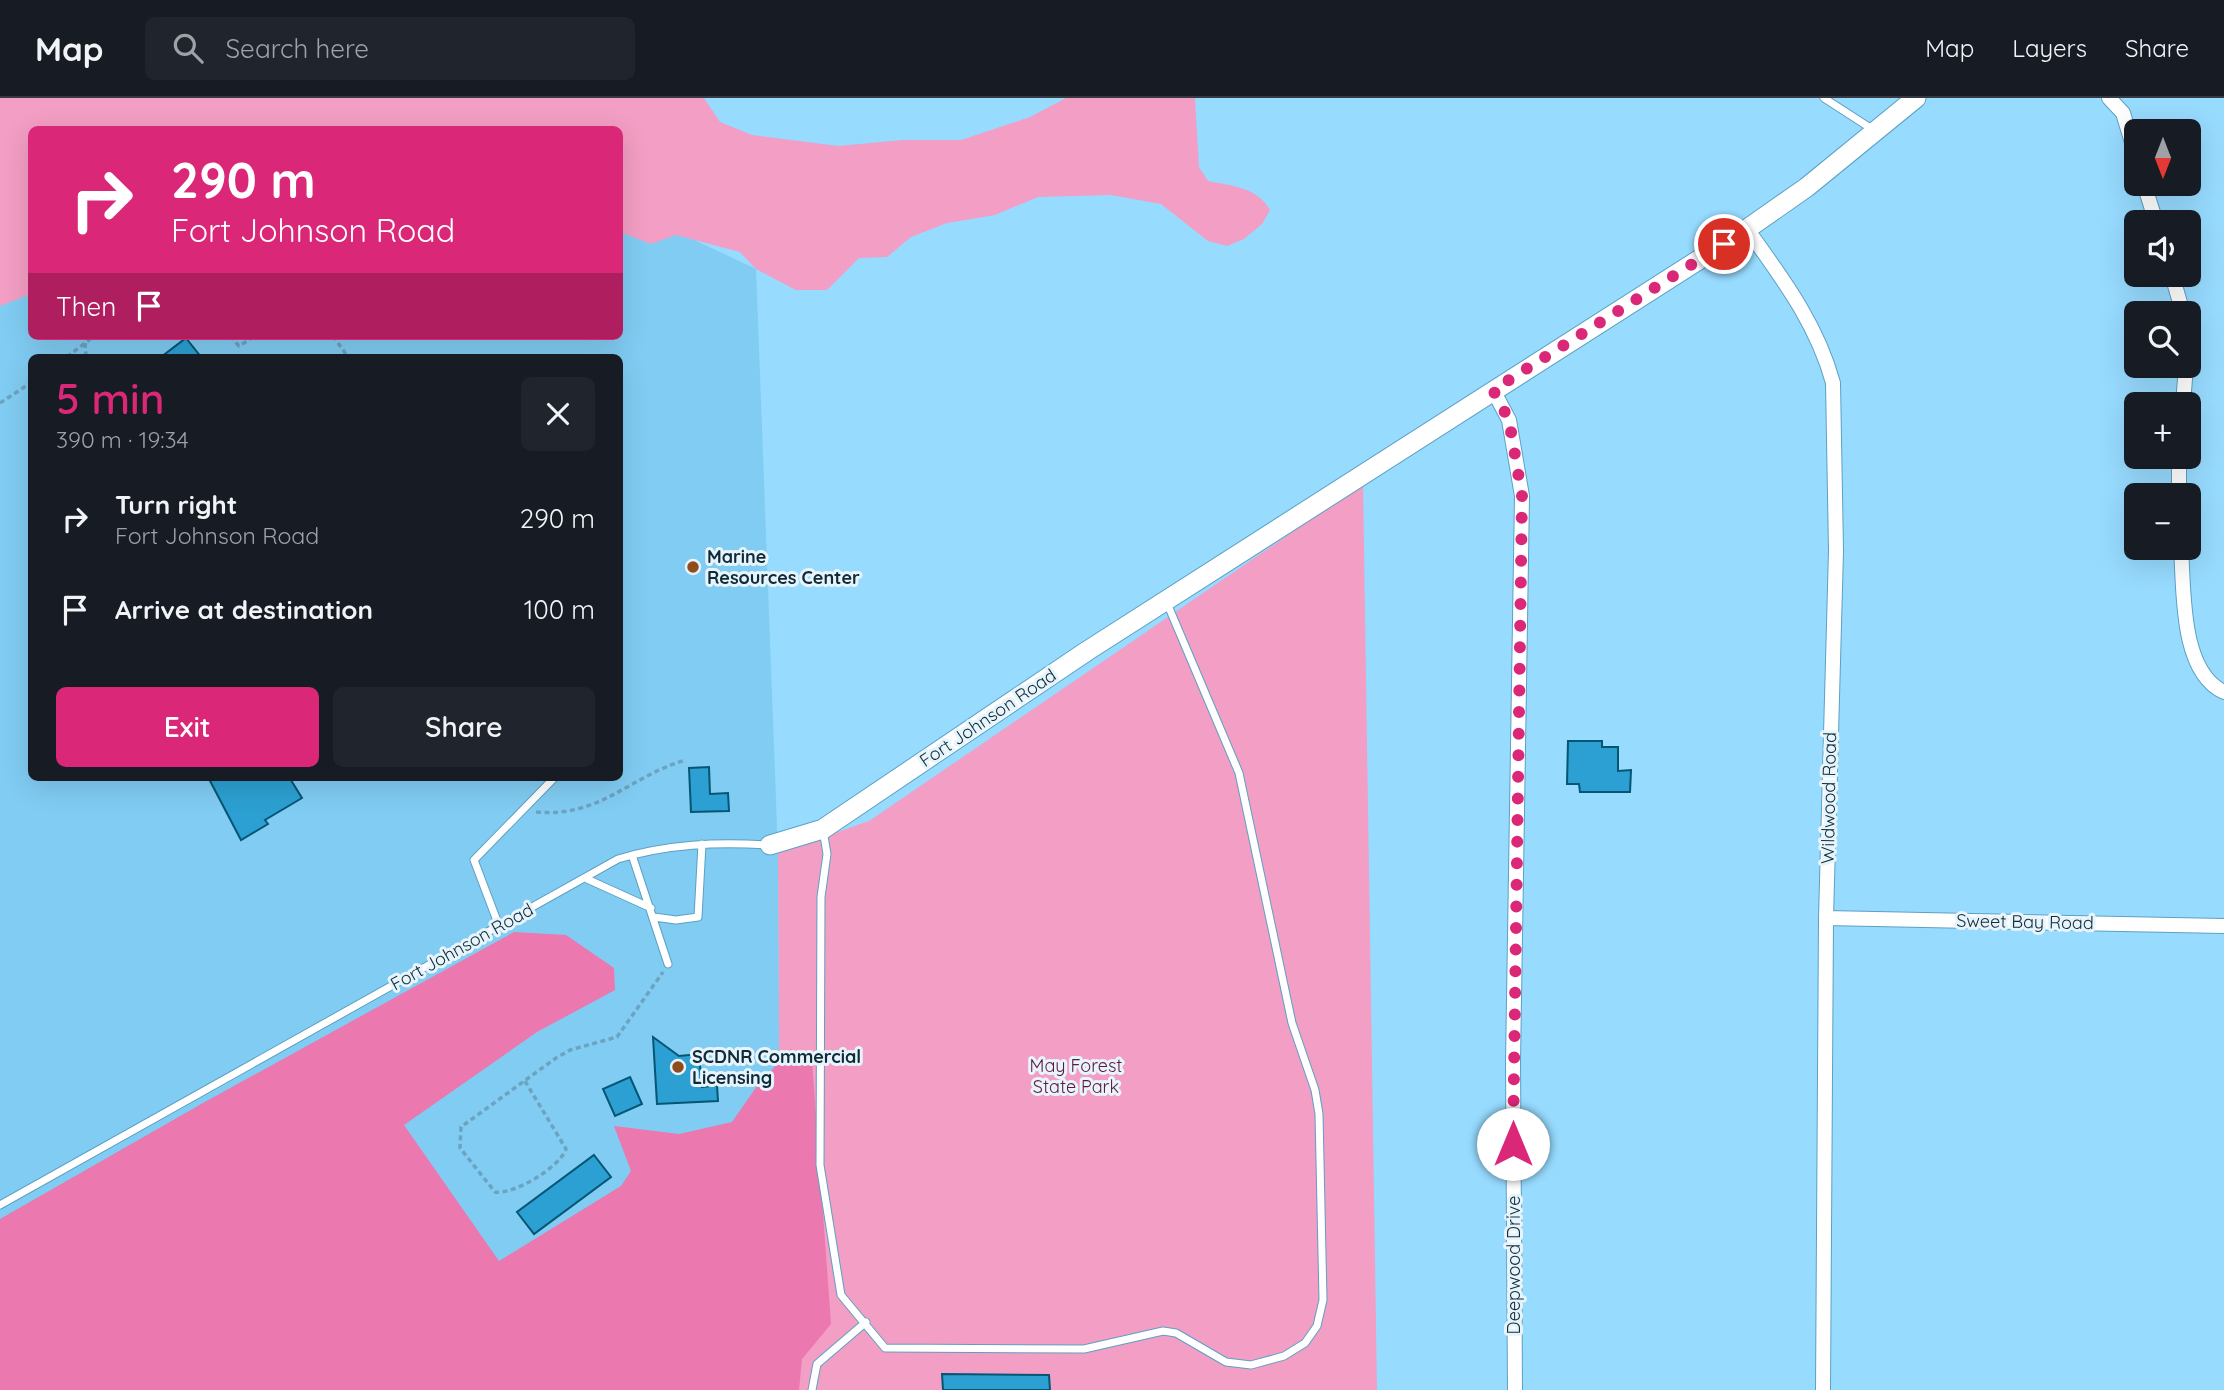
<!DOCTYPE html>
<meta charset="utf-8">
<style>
:root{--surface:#171b24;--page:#20242c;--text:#f1f3f6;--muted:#9ea1a6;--line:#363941;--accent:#db2777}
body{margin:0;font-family:Quicksand,sans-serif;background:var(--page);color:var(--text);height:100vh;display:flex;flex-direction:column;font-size:26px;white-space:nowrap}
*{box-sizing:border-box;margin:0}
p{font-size:23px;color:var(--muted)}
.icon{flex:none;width:38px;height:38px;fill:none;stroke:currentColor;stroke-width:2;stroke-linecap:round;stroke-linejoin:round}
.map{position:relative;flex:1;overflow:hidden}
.panel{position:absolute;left:28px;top:256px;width:595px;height:427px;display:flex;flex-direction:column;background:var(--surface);border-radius:10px;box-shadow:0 7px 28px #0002}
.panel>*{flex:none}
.hud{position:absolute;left:28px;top:28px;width:595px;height:214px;border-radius:10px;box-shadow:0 7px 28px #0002;background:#db2777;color:#fff;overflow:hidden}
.needle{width:46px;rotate:180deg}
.fabs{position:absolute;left:2124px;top:21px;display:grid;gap:14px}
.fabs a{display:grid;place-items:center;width:77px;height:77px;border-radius:10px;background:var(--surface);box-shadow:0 7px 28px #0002;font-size:35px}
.pin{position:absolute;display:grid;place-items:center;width:60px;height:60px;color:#fff;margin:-30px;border:4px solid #fff;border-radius:50%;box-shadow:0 2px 7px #0007}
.me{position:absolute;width:77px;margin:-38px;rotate:0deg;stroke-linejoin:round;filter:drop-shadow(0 0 5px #0008)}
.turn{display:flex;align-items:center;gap:24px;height:147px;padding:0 28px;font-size:32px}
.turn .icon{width:91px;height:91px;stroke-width:2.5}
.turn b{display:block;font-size:49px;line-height:60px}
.then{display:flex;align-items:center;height:66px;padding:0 28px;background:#0003;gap:14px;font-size:26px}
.round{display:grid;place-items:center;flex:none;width:74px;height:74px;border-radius:10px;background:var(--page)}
.summary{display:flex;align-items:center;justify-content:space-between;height:119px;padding:0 28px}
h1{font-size:42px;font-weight:600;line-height:52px;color:var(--accent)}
.action{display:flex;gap:14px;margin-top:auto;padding:14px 28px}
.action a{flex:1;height:80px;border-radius:10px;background:var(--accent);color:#fff;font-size:28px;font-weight:600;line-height:80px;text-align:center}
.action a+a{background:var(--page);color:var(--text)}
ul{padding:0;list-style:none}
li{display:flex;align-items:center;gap:21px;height:91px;padding:0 28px}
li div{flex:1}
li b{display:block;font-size:26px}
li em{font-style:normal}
header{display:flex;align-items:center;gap:42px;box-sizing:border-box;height:98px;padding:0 35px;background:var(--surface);border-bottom:2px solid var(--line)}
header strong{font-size:33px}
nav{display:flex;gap:38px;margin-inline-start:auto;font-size:24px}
.search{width:490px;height:63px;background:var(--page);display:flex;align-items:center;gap:18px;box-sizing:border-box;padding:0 24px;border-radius:10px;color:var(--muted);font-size:26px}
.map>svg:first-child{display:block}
.built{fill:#81ccf3;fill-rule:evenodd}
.green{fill:#f39ec4}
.forest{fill:#eb78ae}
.building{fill:#2ca0d2;stroke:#055574;stroke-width:2}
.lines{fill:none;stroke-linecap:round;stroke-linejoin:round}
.lane-casing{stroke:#5da0c2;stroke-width:9}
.street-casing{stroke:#5da0c2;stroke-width:16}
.secondary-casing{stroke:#5da0c2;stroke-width:21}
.path{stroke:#6ca3c0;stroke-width:3.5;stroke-dasharray:5 3.5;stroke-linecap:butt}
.lane{stroke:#fff;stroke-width:7}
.street{stroke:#fff;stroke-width:14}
.secondary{stroke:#fff;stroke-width:19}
.route{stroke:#db2777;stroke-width:12;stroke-dasharray:0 21.6}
.poi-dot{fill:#8f4c1d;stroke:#e7f4fb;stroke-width:2.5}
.labels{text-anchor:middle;stroke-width:6;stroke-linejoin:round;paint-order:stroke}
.poi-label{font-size:18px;font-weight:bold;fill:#0f2b39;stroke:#e7f4fb;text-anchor:start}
.street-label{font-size:18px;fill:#0f2b39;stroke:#e7f4fb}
.park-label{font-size:18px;fill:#5e173d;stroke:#e7f4fb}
</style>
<header>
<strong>Map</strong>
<div class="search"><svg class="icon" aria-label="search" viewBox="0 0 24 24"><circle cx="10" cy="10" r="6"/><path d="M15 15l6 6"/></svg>Search here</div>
<nav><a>Map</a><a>Layers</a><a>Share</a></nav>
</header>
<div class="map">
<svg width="2224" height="1292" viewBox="0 0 2224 1292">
<rect width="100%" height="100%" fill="#97dbff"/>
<path class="built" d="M16,0h374l-358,32v206h588v-131l136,64 22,584 3,537h-781v-1277zM32,259h588v420h-588z"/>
<path class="green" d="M0,0h704l16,24 32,13 86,11 65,-6h58l69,-23 36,-19h129l4,69 9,14c24,5 49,6 62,29l-8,14 -18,15 -17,7 -19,-5 -47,-37 -50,-9 -73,2 -43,18 -48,8 -36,14 -24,20 -28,1 -32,32h-31l-40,-21 -16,-17 -64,-17 -25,9 -31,-12v-102h-588l-1,164 -31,12z
M1363,386l14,906h-596l-3,-537 91,-32z"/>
<path class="forest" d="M514,834l52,3 48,33 1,22 -78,42 -133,93 95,136 122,-75 10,-15 -17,-45 65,8 53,-12 25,-36 34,-37 21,12 19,263 -29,35 -3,31h-799v-171l203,-116z"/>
<path class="building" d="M186,240l15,19h-40z
M1568,643h34v6h16v24l13,-1 -1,22h-50l-1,-8h-12z
M709,669l1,27 18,-1 1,18 -38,1 -2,-44z
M208,679h81l13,21 -37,22 3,4 -27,16z
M653,939l26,19 20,-2 3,33 15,-2 1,16 -61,3z
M630,979l12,27 -27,12 -12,-27z
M594,1057l17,22 -77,57 -17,-22z
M942,1276l107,1 1,15h-107z"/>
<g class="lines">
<g class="lane-casing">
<path id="lane" d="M1824,0l51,33
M823,732l4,24 -6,43 -1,268 21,130 44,53 199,1 79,-18 13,2 50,29 25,3 33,-9 21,-13 12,-17 6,-26 -4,-186 -4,-24 -23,-67 -53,-250 -72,-170
M632,757l36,109
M587,781l64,29
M654,819l22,3 22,-3 4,-73
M499,828l-25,-66 81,-83
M0,1107l618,-346c50,-15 98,-17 150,-14
M812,1292l5,-26 49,-42"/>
</g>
<g class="street-casing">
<path id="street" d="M2109,0l14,15 14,46
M2144,86l12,38
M1747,131c35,49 70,95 86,154l3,168 -10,367 -3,472
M2172,177l11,38
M1493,292l16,30 13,76 -9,566 2,328
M2183,306l3,-38
M2179,397v-38
M2181,450c3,42 -1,124 43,144
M1826,820l398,8"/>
</g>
<g class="secondary-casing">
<path id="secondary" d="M770,747l53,-16 264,-178 660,-422 60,-42 109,-89"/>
</g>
<path class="path" d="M230,238l9,10 16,-10
M333,238l15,21
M85,245l1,14
M67,259l27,-21
M0,305l32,-21
M536,714c65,6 95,-37 150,-52
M525,983l41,68c-6,18 -52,46 -71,43l-35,-44 1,-21 95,-69 14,-8 47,-13 46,-65"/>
<use href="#lane" class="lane"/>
<use href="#street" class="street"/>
<use href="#secondary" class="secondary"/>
</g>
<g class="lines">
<path class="route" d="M1513,1046l9,-648 -13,-76 -16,-30 231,-146"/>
</g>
<g class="poi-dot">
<circle cx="693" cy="469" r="7"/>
<circle cx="678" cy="969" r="7"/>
</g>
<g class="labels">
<g class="poi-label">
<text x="707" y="465">Marine<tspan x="707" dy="21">Resources Center</tspan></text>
<text x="692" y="965">SCDNR Commercial<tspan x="692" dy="21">Licensing</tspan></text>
</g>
<g class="street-label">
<text transform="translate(988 620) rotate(-34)" y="6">Fort Johnson Road</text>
<text transform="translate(1829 700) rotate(-89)" y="6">Wildwood Road</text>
<text transform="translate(2025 824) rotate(1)" y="6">Sweet Bay Road</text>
<text transform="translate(462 849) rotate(-29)" y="6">Fort Johnson Road</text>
<text transform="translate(1514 1167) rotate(-90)" y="6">Deepwood Drive</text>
</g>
<g class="park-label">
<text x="1076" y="974">May Forest<tspan x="1076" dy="21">State Park</tspan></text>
</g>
</g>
</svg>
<div class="fabs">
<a><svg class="needle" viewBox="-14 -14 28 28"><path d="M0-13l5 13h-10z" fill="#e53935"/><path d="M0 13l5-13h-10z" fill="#9ea1a6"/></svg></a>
<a><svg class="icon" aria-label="sound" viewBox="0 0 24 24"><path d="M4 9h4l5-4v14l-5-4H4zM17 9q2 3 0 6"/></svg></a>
<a><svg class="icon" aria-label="search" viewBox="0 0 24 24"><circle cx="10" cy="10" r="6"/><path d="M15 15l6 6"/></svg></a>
<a>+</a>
<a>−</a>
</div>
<div class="pin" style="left:1724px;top:146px;background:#d93025"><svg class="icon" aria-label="arrive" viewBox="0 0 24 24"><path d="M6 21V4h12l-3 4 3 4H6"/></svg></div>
<svg class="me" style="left:1513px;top:1046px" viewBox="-20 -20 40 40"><circle r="19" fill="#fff"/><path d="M0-13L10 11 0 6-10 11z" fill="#db2777"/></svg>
<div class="hud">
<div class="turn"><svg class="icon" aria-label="right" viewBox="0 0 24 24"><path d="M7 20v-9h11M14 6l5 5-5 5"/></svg><div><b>290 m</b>Fort Johnson Road</div></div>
<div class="then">Then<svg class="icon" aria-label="arrive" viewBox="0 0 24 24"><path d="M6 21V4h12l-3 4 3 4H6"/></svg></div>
</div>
<section class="panel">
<div class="summary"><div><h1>5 min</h1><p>390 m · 19:34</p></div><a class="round"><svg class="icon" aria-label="close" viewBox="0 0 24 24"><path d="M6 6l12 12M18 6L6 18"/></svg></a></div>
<ul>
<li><svg class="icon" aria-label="right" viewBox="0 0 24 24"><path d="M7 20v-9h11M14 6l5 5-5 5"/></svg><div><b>Turn right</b><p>Fort Johnson Road</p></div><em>290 m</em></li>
<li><svg class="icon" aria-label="arrive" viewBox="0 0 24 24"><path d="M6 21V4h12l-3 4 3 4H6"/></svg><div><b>Arrive at destination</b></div><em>100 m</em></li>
</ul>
<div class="action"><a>Exit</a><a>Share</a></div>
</section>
</div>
